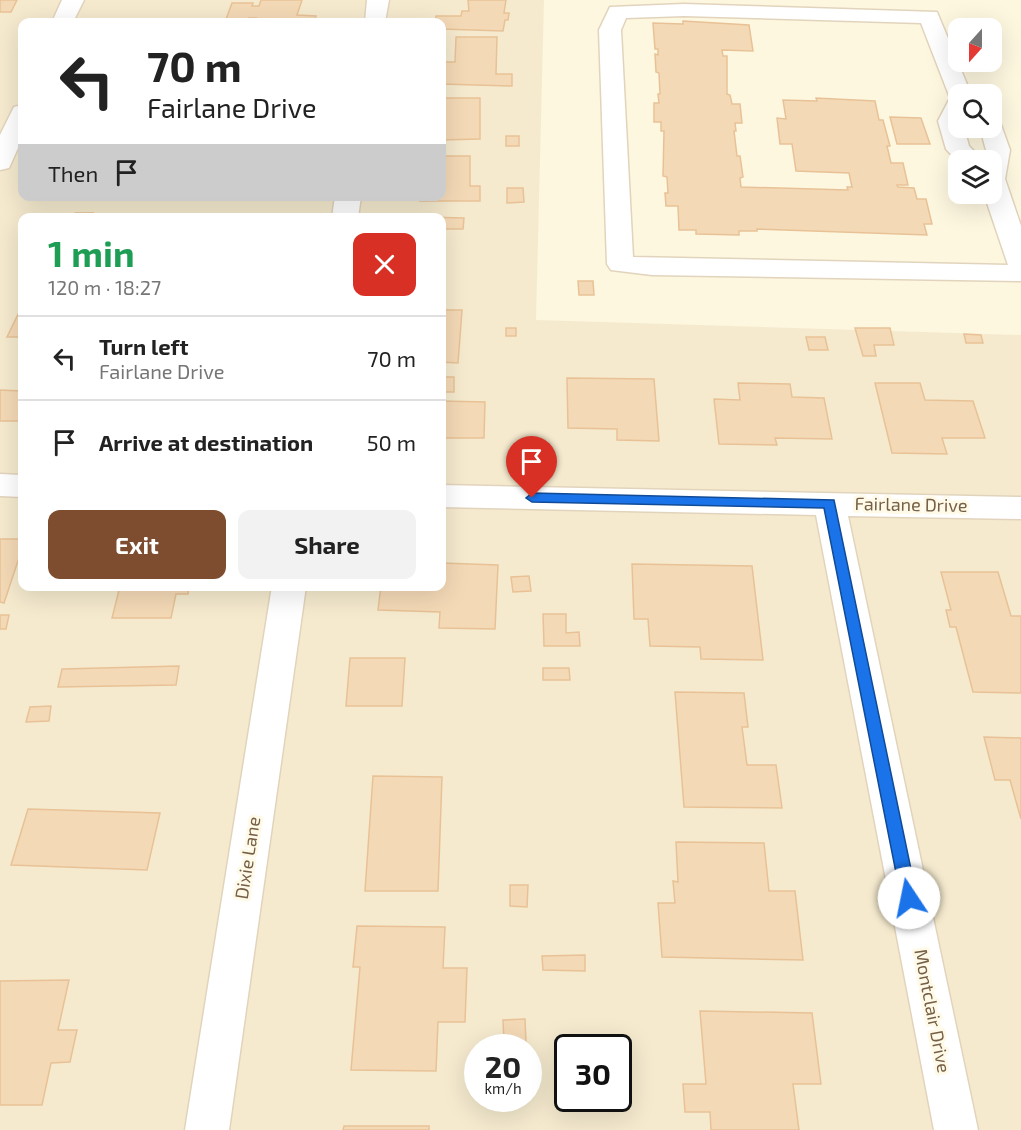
<!DOCTYPE html>
<meta charset="utf-8">
<style>
:root{--surface:#fff;--page:#f2f2f2;--text:#222;--muted:#767676;--line:#e0e0e0;--accent:#7e4d2f}
body{margin:0;font-family:"Exo 2",sans-serif;background:var(--page);color:var(--text);height:100vh;display:flex;flex-direction:column;font-size:22px;white-space:nowrap}
*{box-sizing:border-box;margin:0}
p{font-size:20px;color:var(--muted)}
.icon{flex:none;width:33px;height:33px;fill:none;stroke:currentColor;stroke-width:2;stroke-linecap:round;stroke-linejoin:round}
.map{position:relative;flex:1;overflow:hidden}
.details{position:absolute;left:18px;top:213px;width:428px;height:378px;display:flex;flex-direction:column;background:var(--surface);border-radius:12px;box-shadow:0 6px 24px #0002}
.details>*{flex:none}
.banner{position:absolute;left:18px;top:18px;width:428px;height:183px;border-radius:12px;box-shadow:0 6px 24px #0002;background:#fff;color:var(--text);overflow:hidden}
.needle{width:39px;rotate:201deg}
.fabs{position:absolute;left:948px;top:18px;display:grid;gap:12px}
.fabs a{display:grid;place-items:center;width:54px;height:54px;border-radius:12px;background:var(--surface);box-shadow:0 6px 24px #0002;font-size:30px}
.speed{position:absolute;left:464px;top:1034px;display:flex;gap:12px;font-size:30px;font-weight:700;text-align:center}
.speed>*{display:grid;place-content:center;width:78px;height:78px;border-radius:50%;background:var(--surface);box-shadow:0 6px 24px #0002;line-height:1}
.speed small{font-size:15px;font-weight:400}
.speed .limit{border:3px solid #111;border-radius:9px;background:#fff;color:#111}
.pin{position:absolute;display:grid;place-items:center;width:51px;height:51px;color:#fff;margin:-62px -26px;border-radius:50% 50% 50% 0;rotate:-45deg;box-shadow:0 0 6px #0007}
.pin .icon{rotate:45deg}
.me{position:absolute;width:66px;margin:-33px;rotate:349deg;stroke-linejoin:round;filter:drop-shadow(0 0 4px #0008)}
.turn{display:flex;align-items:center;gap:21px;height:126px;padding:0 30px;font-size:27px}
.turn .icon{width:78px;height:78px;stroke-width:2.5}
.turn b{display:block;font-size:42px;line-height:51px}
.then{display:flex;align-items:center;height:57px;padding:0 30px;background:#0003;gap:12px;font-size:22px}
.round{display:grid;place-items:center;flex:none;width:63px;height:63px;border-radius:12px;background:var(--page)}
.head{display:flex;align-items:center;justify-content:space-between;height:102px;padding:0 30px}
h1{font-size:36px;font-weight:700;line-height:45px;color:#1e9e55}
.action{display:flex;gap:12px;margin-top:auto;padding:12px 30px}
.action a{flex:1;height:69px;border-radius:12px;background:var(--accent);color:#fff;font-size:24px;font-weight:700;line-height:69px;text-align:center}
.action a+a{background:var(--page);color:var(--text)}
ul{padding:0;list-style:none}
li{display:flex;align-items:center;gap:18px;height:84px;padding:0 30px;border-top:2px solid var(--line)}
li div{flex:1}
li b{display:block;font-size:22px}
li em{font-style:normal}
.map>svg:first-child{display:block}
.residential{fill:#f5eace;fill-rule:evenodd}
.building{fill:#f4d9b6;stroke:#e8c296;stroke-width:1.5}
.lines{fill:none;stroke-linecap:round;stroke-linejoin:round}
.minor-casing{stroke:#e2d4bc;stroke-width:3}
.minor{fill:#fff;fill-rule:evenodd}
.route{fill:#1a73e8;stroke:#114b97;stroke-width:1.5}
.labels{text-anchor:middle;stroke-width:6;stroke-linejoin:round;paint-order:stroke}
.street-label{font-size:18px;fill:#755f46;stroke:#fffae8}
</style>
<div class="map">
<svg width="1021" height="1130" viewBox="0 0 1021 1130">
<rect width="100%" height="100%" fill="#fdf7e0"/>
<path class="residential" d="M0,0h544l-8,320 485,15v795h-1021zM22,22h419v174h-419zM22,218h419v368h-419zM477,1047h51v51h-51zM567,1047h51v51h-51z"/>
<path class="building" d="M0,0h17l-6,12h-11z
M261,0h41l-5,15 19,1 -2,6h-60l2,-4h-7l-2,4h-22l7,-19h21l-1,3h7z
M468,0h38l-2,13h5l-1,7h-3l-2,11 -62,-2v-7h-6l1,-6h25l1,-5h7z
M683,21l66,4 4,26 -31,-1 1,6h4v38l3,1 2,9h8l2,19h-7l1,8h-2l3,25h3l3,21 -3,1 1,9 107,3 -1,-3h5l-3,-14 -53,-2 -4,-27h-12l-3,-26 9,1 -3,-19 34,1 -1,-3 59,3 4,19h4l7,26h-3l4,17h12l5,22h-11l1,2 16,1 3,11h9l6,25h-8l3,11 -170,-6v2h-18v4l-43,-1v-4h-17l-1,-24h-12l-1,-13h3l-1,-16 -4,-1 1,-45h-3v-9h-7v-19h5l-1,-9h2l-1,-21 -3,-1 -1,-18 3,1v-6h-3l-2,-26 30,1z
M456,37h41l-1,37h16v12l-71,-2 2,-22h12z
M441,98h39v41l-39,1z
M890,117l31,1 9,26h-33z
M506,136h13v10h-13z
M441,156h29v30h10v15h-60l1,-5h20z
M507,188h16l1,14 -17,1z
M75,213h18l-2,5h-18z
M423,217l41,1 -1,11h-19l-3,39v-50z
M578,281h15l1,14h-15z
M22,304v33h-15l15,-31z
M441,310h21l-4,53 -17,-1z
M506,328h10v8h-10z
M855,328h35l4,17h-20l2,11h-13z
M964,334l17,1 2,8h-17z
M806,337h19l3,13h-19z
M441,377h13v15h-13z
M567,378l87,1 5,62 -42,-1v-11l-49,-1z
M738,383l52,1 2,13 32,1 8,41 -57,-1 2,7 -58,-1 -5,-45 26,1z
M875,383h45l5,17 48,1 12,37h-43l5,16 -55,-1z
M0,390l22,1v30h-22z
M441,401l44,1 -1,36h-43z
M0,539h22v10l-18,54 -4,-1z
M441,563l57,2 -3,64 -56,-1 1,-16 -62,-2 3,-24h60z
M632,564l120,2 11,94 -62,-1 -1,-12 -50,-1 -2,-27h-14z
M941,572h57l13,44h10v77l-48,-1 -17,-65h-6l-4,-17h5z
M529,576l2,15 -18,1 -2,-15z
M120,586h69l-1,8h-12l-5,24h-59z
M543,614h23v19l13,-1 1,14h-36z
M0,615h9l-3,14h-6z
M350,658h55l-3,48h-56z
M179,666l-3,19 -118,2 4,-18z
M543,668h26l1,12h-27z
M675,692l69,1 4,34h-6l5,38h29l6,43 -98,-1z
M51,706l-2,15 -23,1 4,-15z
M984,737l37,1v81l-11,-39h-15z
M373,776l69,1 -4,114h-73z
M28,809l132,4 -13,57 -136,-5z
M676,842l88,1 5,48h26l8,69 -141,-3 -4,-54h17l-2,-22 5,1z
M510,885h18l-1,22 -17,-1z
M357,926l88,1 -2,41h24l-2,54h-27l-2,49 -85,-1 9,-103h-7z
M585,955v16l-42,-1 -1,-14z
M69,980l-11,50h19l-7,32 -19,1 -9,42h-42v-124z
M700,1011l112,2 9,71h-28l6,46h-88l-1,-18h-25l-2,-28h23z
M525,1019l1,24h-22l-1,-23z
M344,1126h85v4h-86z"/>
<g class="lines">
<g class="minor-casing">
<path id="minor" d="M62,0h22l-11,22h-21z
M367,0h22l-4,22h-20z
M684,4l253,8 34,82h-13v34h6l5,18 14,14 -25,2 -12,-13 -8,-28 12,-23 -29,-75 -237,-7 -58,2 -5,12 12,227 375,8 -24,-71h8v-34h-8l2,-10 -6,-22h12v-8l8,2 10,28 -5,29 16,47v55l-369,-6 -41,-5 -4,-6 -8,-234 11,-23z
M22,105v34l-13,29 -9,2v-35l14,-28z
M335,196h26l-3,22h-26z
M0,474l22,1v22l-22,-1z
M441,485l580,12v22l-173,-3 130,614h-44l-118,-615 -375,-8z
M272,586h34l-77,544h-44z"/>
</g>
<use href="#minor" class="minor"/>
</g>
<path class="route" d="M532,493l302,7 83,398 -2,5 -6,2 -6,-2 -2,-5 -77,-390 -292,-6 -6,-4z"/>
<g class="labels">
<g class="street-label">
<text transform="translate(911 505) rotate(1)" y="6">Fairlane Drive</text>
<text transform="translate(248 858) rotate(-81)" y="6">Dixie Lane</text>
<text transform="translate(932 1011) rotate(79)" y="6">Montclair Drive</text>
</g>
</g>
</svg>
<div class="fabs">
<a><svg class="needle" viewBox="-14 -14 28 28"><path d="M0-13l5 13h-10z" fill="#e53935"/><path d="M0 13l5-13h-10z" fill="#767676"/></svg></a>
<a><svg class="icon" aria-label="search" viewBox="0 0 24 24"><circle cx="10" cy="10" r="6"/><path d="M15 15l6 6"/></svg></a>
<a><svg class="icon" aria-label="layers" viewBox="0 0 24 24"><path d="M12 4l9 5-9 5-9-5zM3 14l9 5 9-5"/></svg></a>
</div>
<div class="speed"><div>20<small>km/h</small></div><div class="limit">30</div></div>
<div class="pin" style="left:532px;top:498px;background:#d93025"><svg class="icon" aria-label="arrive" viewBox="0 0 24 24"><path d="M6 21V4h12l-3 4 3 4H6"/></svg></div>
<svg class="me" style="left:909px;top:898px" viewBox="-20 -20 40 40"><circle r="19" fill="#fff"/><path d="M0-13L10 11 0 6-10 11z" fill="#1a73e8"/></svg>
<div class="banner">
<div class="turn"><svg class="icon" aria-label="left" viewBox="0 0 24 24"><path d="M17 20v-9H6M10 6l-5 5 5 5"/></svg><div><b>70 m</b>Fairlane Drive</div></div>
<div class="then">Then<svg class="icon" aria-label="arrive" viewBox="0 0 24 24"><path d="M6 21V4h12l-3 4 3 4H6"/></svg></div>
</div>
<section class="details">
<div class="head"><div><h1>1 min</h1><p>120 m · 18:27</p></div><a class="round" style="background:#d93025;color:#fff"><svg class="icon" aria-label="close" viewBox="0 0 24 24"><path d="M6 6l12 12M18 6L6 18"/></svg></a></div>
<ul>
<li><svg class="icon" aria-label="left" viewBox="0 0 24 24"><path d="M17 20v-9H6M10 6l-5 5 5 5"/></svg><div><b>Turn left</b><p>Fairlane Drive</p></div><em>70 m</em></li>
<li><svg class="icon" aria-label="arrive" viewBox="0 0 24 24"><path d="M6 21V4h12l-3 4 3 4H6"/></svg><div><b>Arrive at destination</b></div><em>50 m</em></li>
</ul>
<div class="action"><a>Exit</a><a>Share</a></div>
</section>
</div>
